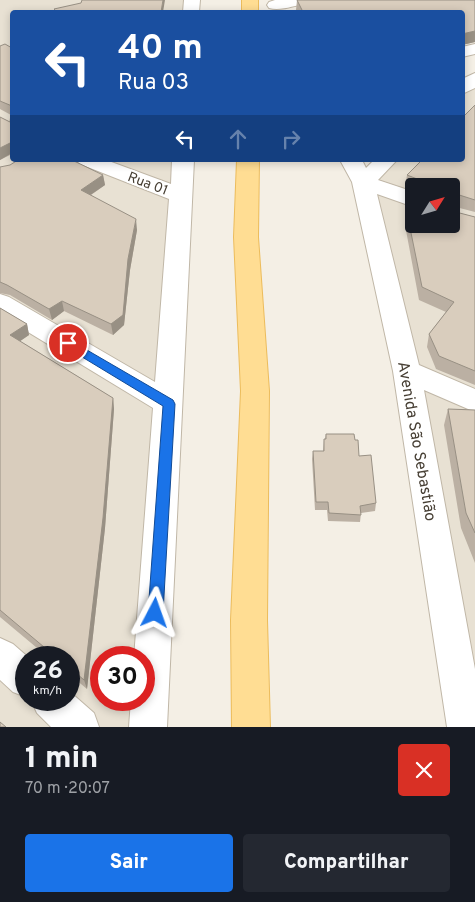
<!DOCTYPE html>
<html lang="pt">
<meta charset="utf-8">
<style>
:root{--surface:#171b24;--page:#242831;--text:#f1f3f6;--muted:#9ea1a6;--accent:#1a73e8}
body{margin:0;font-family:Overpass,sans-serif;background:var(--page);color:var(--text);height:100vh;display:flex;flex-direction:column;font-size:19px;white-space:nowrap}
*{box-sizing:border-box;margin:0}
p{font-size:16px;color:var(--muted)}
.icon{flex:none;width:28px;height:28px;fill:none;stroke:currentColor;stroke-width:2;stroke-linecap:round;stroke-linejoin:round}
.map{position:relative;height:727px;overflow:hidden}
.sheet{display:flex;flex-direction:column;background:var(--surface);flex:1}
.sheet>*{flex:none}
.top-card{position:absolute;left:10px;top:10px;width:455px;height:152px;border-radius:5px;box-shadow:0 2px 8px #0003;background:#1a4fa0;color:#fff;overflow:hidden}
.needle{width:32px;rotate:53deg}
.buttons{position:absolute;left:405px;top:178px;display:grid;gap:10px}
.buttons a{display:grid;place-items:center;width:55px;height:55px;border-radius:5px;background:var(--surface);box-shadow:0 2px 8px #0003;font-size:25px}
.speed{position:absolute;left:15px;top:646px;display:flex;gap:10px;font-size:25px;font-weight:700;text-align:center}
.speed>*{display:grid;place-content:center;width:65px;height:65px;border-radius:50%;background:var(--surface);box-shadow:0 2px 8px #0003;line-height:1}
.speed small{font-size:12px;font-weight:400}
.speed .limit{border:8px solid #d22;background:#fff;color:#111}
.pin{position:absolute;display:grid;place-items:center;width:42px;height:42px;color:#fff;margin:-21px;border:2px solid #fff;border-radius:50%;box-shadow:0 1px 5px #0007}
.me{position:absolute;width:55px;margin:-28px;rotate:4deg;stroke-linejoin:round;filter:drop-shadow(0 0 4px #0008)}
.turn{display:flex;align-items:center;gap:18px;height:105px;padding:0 25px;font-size:22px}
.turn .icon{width:65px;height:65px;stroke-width:2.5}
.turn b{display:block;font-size:35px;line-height:42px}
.lanes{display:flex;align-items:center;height:48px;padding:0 25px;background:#0003;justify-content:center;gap:25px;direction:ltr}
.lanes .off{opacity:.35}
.round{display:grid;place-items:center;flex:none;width:52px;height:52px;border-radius:5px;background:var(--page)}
.summary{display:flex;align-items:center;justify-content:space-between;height:85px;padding:0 25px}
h1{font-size:30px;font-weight:800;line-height:38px}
.primary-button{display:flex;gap:10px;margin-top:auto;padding:10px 25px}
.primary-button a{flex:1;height:58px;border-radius:5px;background:var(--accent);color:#fff;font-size:20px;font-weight:800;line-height:58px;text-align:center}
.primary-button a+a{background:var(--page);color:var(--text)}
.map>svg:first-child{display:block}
.residential{fill:#e8e1d3;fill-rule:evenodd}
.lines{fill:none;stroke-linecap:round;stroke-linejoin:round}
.minor-casing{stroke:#c0b7a7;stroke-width:2}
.major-casing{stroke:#ecbc5c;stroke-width:2}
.minor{fill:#fff;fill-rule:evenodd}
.major{fill:#ffdd93;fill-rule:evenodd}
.wall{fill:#bbb0a3}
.shaded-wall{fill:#989084}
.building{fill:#d9cdbd;stroke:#989084}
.route{fill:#1a73e8;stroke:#114b97}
.labels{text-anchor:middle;stroke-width:4;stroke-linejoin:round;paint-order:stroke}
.far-street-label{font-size:14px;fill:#473f34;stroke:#fff}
.street-label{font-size:16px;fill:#473f34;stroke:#fff}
</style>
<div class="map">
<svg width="475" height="727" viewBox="0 0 475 727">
<rect width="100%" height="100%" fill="#f4efe5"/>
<path class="residential" d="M0,0h192l-1,12h-179v148h171l-35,567h-148zM26,658h43v42h-43zM101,658h43v42h-43z
M475,79v648l-112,-545 23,-22h76l1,-72zM414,186h37v38h-37z"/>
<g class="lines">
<g class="minor-casing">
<path id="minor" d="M184,0h16l-1,12h-16z
M275,0h33l-2,3c-11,3 -26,8 -37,5l-2,-3 2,-3z
M475,44v10l-13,3v-10z
M475,73v15l-13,6v-15z
M76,160h30l65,24 1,-24h22l-27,567h-38l2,-27h13v-42h-10l19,-250 -153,-93v-21l9,3 146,85 14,-183 -89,-35z
M340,160h22l4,8 8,-8h23l-19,20 36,12v15l-37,-13 42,171 56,24v23l-51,-22 51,279v58h-28l-54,-356 -41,-189z
M0,638l13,6 16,14h-3v39l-13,-5 -13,-12z
M69,691l25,22 5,14h-48l-14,-14 -6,-13h38z"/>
</g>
<g class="major-casing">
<path id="major" d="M242,0h16v12h-16z
M237,160h22l-1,77 11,154 -2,229 3,107h-38l-1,-107 10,-229 -7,-154z"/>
</g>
<use href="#minor" class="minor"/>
<use href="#major" class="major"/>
</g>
<path class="wall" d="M297,0h178v42l-13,3v-33h-164l-2,-2z
M0,46l12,2v106l-12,6v-43l10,5 1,-7 -11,-6z
M475,105v107l-23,-6v5l23,6v168l-39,-16 -9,-22 2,-13 17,-22 -27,-12 -14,-75 2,-12 44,-27h-37v5l-9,-4 2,-12z
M0,167l103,8 2,10 -14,10 46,35 -7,40 -6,55 -11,10 -49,-24 -12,9 -42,-25 -10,-2z
M0,308l27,16 2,11 -9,6 93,57 1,11 -9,119 -18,161 -18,-15v-16h-20l-49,-41z
M448,409l27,1v153l-14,-35 -17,-103z
M326,434l33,22 17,47 -1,8 -14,2 -1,9 -32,-1 -1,-11h-12l-3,-51 1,-8h10l1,-12h1z"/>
<path class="shaded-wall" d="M163,0h2l-2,12h-2z
M475,31v11l-13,3v-11z
M10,143l2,10 -12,7v-12z
M103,175l2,10 -22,15 -2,-10z
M136,219l1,11 -7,40 -6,55 -11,10 -2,-11 17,-65z
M62,301l2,10 -12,9 -3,-11z
M27,324l2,11 -16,11 -3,-11z
M113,398l1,11 -9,119 -18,161 -3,-9z"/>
<path class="building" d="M82,0h81l-2,12h-104l-3,-3 27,-6z
M297,0h178v31l-13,3v-22h-159z
M5,44l7,4v100l-2,-5 -10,5v-31l10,5 2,-16 -12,-5v-55z
M475,105v95l-22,-7 -1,18 23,6v154l-36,-15 -10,-22 25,-32 -32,-15 -15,-74 7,-7v18h37v-38h-16l-28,-11 15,-15h40v-42z
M18,160h54l31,15 -22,15 55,29 -8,40 -5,56 -12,9 -49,-23 -13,8 -42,-24 -7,-3v-115l10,-2z
M0,308l27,16 -17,11 103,63 -10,120 -19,162 -15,-13v-9h-12l-57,-48z
M448,409l27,1v123l-9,-20z
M326,434h28l1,6h3l1,16 12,-1 5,48 -16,3 1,9 -32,-2 -1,-11h-12l-3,-51h11v-12h2z
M0,722l6,5h-6z"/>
<path class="route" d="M68,339l105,61 2,4 -12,209 -2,5 -6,2 -5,-2 -2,-5 15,-207 -99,-60 -2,-3 2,-2z"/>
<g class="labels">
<g class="far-street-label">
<text transform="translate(148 183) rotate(21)" y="5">Rua 01</text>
</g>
<g class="street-label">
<text transform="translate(418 441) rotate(80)" y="6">Avenida São Sebastião</text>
</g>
</g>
</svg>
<div class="buttons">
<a><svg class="needle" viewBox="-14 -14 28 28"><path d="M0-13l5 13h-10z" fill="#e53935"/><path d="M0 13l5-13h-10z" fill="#9ea1a6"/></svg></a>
</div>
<div class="speed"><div>26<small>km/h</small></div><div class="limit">30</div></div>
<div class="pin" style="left:68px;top:343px;background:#d93025"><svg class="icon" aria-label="arrive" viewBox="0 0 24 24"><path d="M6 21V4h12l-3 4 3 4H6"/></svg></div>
<svg class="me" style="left:155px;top:613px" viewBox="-20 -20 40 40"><path d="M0-17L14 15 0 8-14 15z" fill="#1a73e8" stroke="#fff" stroke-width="4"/></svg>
<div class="top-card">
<div class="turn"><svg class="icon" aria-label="left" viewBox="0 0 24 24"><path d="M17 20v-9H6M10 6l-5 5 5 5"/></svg><div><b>40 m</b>Rua 03</div></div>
<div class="lanes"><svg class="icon" aria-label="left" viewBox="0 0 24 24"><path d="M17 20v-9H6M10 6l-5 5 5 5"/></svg><svg class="icon off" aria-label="ahead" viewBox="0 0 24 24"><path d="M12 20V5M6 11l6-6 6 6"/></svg><svg class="icon off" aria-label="right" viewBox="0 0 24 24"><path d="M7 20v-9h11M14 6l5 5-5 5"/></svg></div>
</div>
</div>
<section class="sheet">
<div class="summary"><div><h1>1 min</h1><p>70 m · 20:07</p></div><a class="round" style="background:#d93025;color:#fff"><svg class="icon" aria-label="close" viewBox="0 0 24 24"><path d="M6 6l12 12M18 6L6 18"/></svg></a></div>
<div class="primary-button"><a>Sair</a><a>Compartilhar</a></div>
</section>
